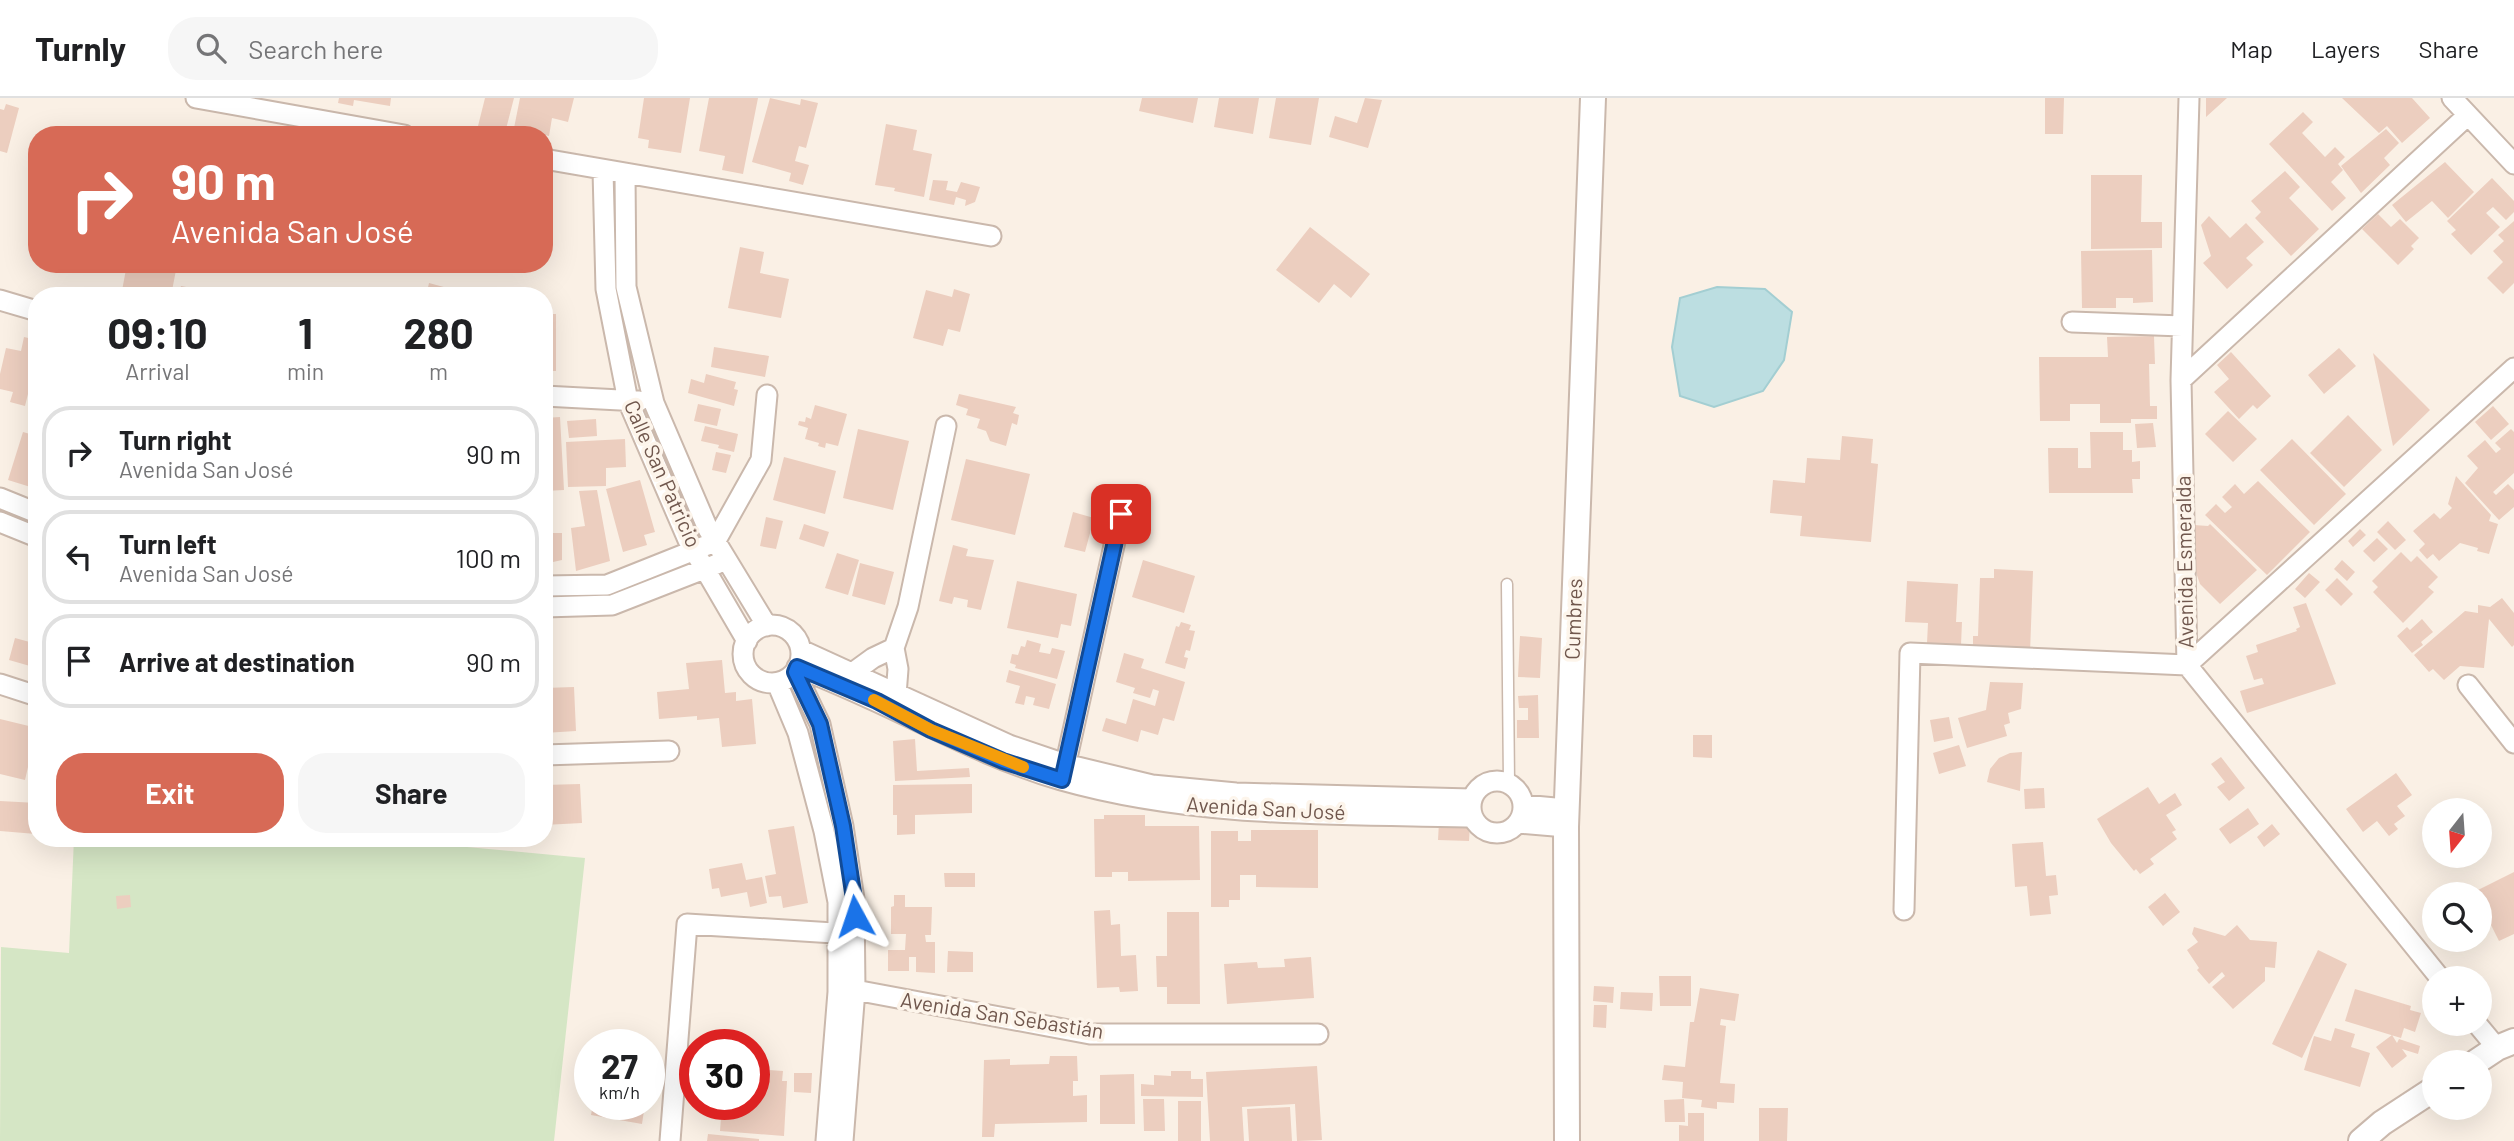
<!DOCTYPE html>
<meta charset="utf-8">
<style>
:root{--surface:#fff;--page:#f6f6f6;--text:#202124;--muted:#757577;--line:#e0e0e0;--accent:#d76a56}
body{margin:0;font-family:Barlow,sans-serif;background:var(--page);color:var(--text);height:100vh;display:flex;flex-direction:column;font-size:26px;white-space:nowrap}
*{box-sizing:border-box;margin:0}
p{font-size:23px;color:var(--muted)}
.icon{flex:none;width:38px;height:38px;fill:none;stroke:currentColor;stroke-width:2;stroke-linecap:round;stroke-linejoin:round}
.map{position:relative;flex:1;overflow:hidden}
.panel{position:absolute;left:28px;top:189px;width:525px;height:560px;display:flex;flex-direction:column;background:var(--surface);border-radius:28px;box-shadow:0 7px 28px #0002}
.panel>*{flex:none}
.hud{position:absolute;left:28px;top:28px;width:525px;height:147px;border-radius:28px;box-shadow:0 7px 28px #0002;background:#d76a56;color:#fff;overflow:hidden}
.needle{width:46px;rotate:197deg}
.controls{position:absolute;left:2422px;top:700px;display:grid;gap:14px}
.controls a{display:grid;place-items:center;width:70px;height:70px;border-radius:50%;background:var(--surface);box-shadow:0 7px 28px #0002;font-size:35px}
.speed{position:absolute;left:574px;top:931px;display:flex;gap:14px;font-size:35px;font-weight:700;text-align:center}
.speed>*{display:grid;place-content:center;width:91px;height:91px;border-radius:50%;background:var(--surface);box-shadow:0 7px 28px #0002;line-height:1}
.speed small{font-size:18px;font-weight:400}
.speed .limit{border:10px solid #d22;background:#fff;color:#111}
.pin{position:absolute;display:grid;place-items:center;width:60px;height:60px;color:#fff;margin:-30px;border-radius:14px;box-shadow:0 4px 10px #0006}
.me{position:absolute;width:77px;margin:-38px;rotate:355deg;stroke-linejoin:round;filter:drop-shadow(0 0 5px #0008)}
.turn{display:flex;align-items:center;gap:24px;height:147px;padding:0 28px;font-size:32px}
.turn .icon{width:91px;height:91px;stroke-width:2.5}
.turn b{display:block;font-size:49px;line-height:60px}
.eta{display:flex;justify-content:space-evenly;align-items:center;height:119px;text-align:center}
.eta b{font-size:42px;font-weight:700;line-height:49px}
.button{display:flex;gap:14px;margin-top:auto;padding:14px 28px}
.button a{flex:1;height:80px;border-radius:28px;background:var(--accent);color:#fff;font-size:28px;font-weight:700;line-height:80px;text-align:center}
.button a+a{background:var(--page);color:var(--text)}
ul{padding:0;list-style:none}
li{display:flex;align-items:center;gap:21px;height:94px;margin:0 14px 10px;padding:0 14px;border:4px solid var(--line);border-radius:28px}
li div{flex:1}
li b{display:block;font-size:26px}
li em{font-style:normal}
header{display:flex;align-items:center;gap:42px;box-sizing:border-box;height:98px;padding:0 35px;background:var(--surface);border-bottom:2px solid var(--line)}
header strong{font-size:33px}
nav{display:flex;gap:38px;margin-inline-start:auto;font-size:24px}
.search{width:490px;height:63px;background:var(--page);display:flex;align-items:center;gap:18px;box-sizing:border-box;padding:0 24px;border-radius:28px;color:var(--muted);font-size:26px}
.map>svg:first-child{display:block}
.green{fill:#d5e6c5}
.water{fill:#bcdee1;stroke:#a3ced2;stroke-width:2}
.building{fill:#eccebf}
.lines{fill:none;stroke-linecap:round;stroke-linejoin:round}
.service-casing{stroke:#cab8ac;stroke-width:13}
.minor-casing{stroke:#cab8ac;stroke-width:23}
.tertiary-casing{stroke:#cab8ac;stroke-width:28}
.service{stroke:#fff;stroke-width:10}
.minor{stroke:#fff;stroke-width:19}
.tertiary{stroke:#fff;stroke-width:24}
.route-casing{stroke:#114b97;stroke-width:18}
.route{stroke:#1a73e8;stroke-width:12}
.slow{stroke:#f59e0b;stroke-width:12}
.labels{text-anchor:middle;stroke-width:7;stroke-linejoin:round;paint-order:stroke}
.street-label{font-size:21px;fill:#70574d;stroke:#fdf5eb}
</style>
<header>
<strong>Turnly</strong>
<div class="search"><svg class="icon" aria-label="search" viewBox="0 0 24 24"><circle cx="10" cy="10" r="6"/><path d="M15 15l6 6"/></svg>Search here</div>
<nav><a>Map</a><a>Layers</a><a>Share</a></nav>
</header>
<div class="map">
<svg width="2514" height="1043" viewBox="0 0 2514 1043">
<rect width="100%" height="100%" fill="#faf0e5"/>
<path class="green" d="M74,740h297l214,20 -31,283h-554l1,-194 68,6z"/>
<path class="water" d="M1717,189l48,2 27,23 -8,48 -21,31 -49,16 -34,-11 -8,-49 8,-49z"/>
<path class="building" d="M339,0h52l-1,8 -36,-6 -1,6 -15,-3z
M485,0h29l-9,35 -27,-7z
M520,0h54l-6,24 -16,-4 -3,18 -35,-8z
M644,0h46l-9,55 -33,-5 1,-8 -11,-2z
M709,0h49l-15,76 -21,-4 3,-14 -26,-5z
M770,0l30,7 1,-6 17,4 -12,45 -7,-2 -4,15 14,4 -6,20 -14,-4 2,-8 -39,-11z
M1142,0h56l-5,25 -54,-12z
M1219,0h40l-6,36 -39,-7z
M1276,0h43l-8,47 -42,-7z
M1365,0l17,2 -14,48 -39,-11 6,-21 22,7z
M2045,0h19l-1,36h-18z
M2206,0h21l-21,19z
M2342,0h70l18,20 -28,25 -15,-17 -8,7z
M6,6l13,4 -12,45 -7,-2v-42l4,1z
M2303,14l10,10 -11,11 23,24 10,-10 10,10 -7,7 5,6 -12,12 15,16 -14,13 -63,-67z
M886,26l31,6 -4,20 19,4 -8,43 -30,-6 1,-3 -20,-3z
M2386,31l13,14 -15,15 6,7 -29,28 -20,-27z
M2445,64l29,30 -26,26 -16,-17 -26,21 -14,-17z
M2285,73l15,16 -11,11 30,31 -28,27 -36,-38 6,-6 -10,-11z
M2091,77h51l-1,47h21v26l-71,1z
M2492,80l22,23v11l-8,8 -13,-13 -7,6 14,14 -29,28 -20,-21 5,-4 -9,-9z
M933,82l15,1 -2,9 11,2 4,-10 19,5 -5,15 -10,4 1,-6 -10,-3 -2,8 -25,-5z
M2378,116l13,13 9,-8 19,19 -8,8 3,3 -16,16 -36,-36z
M2209,118l21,22 16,-15 18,19 -18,16 7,7 -26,24 -24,-26 8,-7 -10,-31z
M2514,123v62l-11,11 -16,-16 16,-16 -10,-11 11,-10 -6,-6z
M1310,129l60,47 -19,24 -17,-14 -15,19 -43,-33z
M740,149l24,5 -4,21 29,6 -8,39 -53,-10z
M2152,152l1,52 -20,1v-5h-17v10h-34l-1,-57z
M127,166h23l26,6 -5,26h-50z
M429,185l44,12v1h-47z
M181,188l41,8v2h-43z
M954,191l16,5 -10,38 -12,-3 -5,17 -30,-8 13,-48 26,7z
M544,216h12v57h-12z
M2154,238l1,28h-6l1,42h7v13h-26v4h-31v-19h-30v17h-30l-1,-64h69l-1,-20z
M24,239l13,3v18l-12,48 -15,-4 3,-10 -13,-3v-15l6,-26 15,3z
M714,249l55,9 -4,21 -54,-10z
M2339,250l17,18 -32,28 -16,-19z
M2231,254l40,44 -14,13 -4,-4 -14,14 -25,-27 15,-13 -12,-14z
M2373,255l57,57 -37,36z
M706,276l30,8 -2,7 4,1 -4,16 -46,-13 3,-14 13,4z
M959,296l57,13 -3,6 6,2 -2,10 -5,-2 -6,23 -16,-5 -4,-10 -9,-3 3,-9 -14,-4 2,-6 -12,-4z
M698,306l23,5 -4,17 -23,-5z
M815,307l32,9 -9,32 -12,-3 -1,5 -7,-2 1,-3 -14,-4 3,-11 -10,-3 1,-4 6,1 1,-5 5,2z
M2493,308l16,18 -18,16 -16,-18z
M2228,313l29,28 -24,23 -28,-28z
M2348,317l34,35 -38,37 -34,-34z
M560,319l4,73 -19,1 -1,-73z
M596,321l1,17 -28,2 -2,-17z
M2153,325l3,24 -19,1 -2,-24z
M705,328l33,8 -4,18 -16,-4 1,-3 -18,-4z
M858,331l51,12 -16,69 -50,-12z
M2511,331l3,3v41l-21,19 3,3 12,-11 6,6v17l-15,13 -34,-37 13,-15 -11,-12 18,-16 11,13 5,-4 -6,-6z
M23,334l14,4v53l-29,-9z
M2090,334h33v18h9v12l8,-1v18h-8l1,14h-84l-1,-45h30v20h13z
M1842,338l31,3 -2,24 7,1 -7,78 -71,-6 2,-20 -32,-3 3,-33 32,3 2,-25 33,2z
M625,341l1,28 -20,1v18l-38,1 -2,-45z
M2292,341l54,55 -32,31 -54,-55z
M716,354l15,3 -5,18 -14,-3z
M784,359l52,14 -11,43 -52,-14z
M966,361l64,15 -15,61 -64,-15z
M2456,378l35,39 -2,6 9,3 -9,30 -12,-3 1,-3 -18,-5 -21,18 -6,-7 -6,5 -8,-9 6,-6 -12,-13 21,-18 6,6 12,-11 -4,-4z
M640,382l15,52 -11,3 3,10 -24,7 -17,-63z
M2258,383l52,51 -43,43 -62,-60 11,-11 9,9 7,-6 -10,-10 13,-13 9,10z
M597,392l13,71 -34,10 -5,-43 14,-2 -6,-35z
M1073,414l21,6 -9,34 -21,-5z
M766,419l17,4 -7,28 -16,-3z
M2388,423l18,19 -11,10 -18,-18z
M804,426l25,8 -5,15 -25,-8z
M2210,426l47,46 -37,34 -20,-20 -7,-20 1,-39 14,1z
M2360,431l6,6 -13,12 -5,-6z
M544,435h18v27l-18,4z
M2377,440l11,11 -14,13 -11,-11z
M953,447l15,4 -2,7 28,4 -13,50 -14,-3 1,-7 -14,-3 -2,7 -13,-3z
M2401,454l10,10 6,-6 21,21 -10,10 6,5 -31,31 -30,-31 5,-5 -6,-6z
M837,455l22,7 -11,35 -23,-7z
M1143,462l52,16 -11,37 -52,-16z
M2342,462l13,12 -8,9 -13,-12z
M860,465l34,9 -9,33 -33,-9z
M1994,471l39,2 -3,82 -57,-2v-15h5l2,-58h14z
M2309,475l11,9 -15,16 -10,-9z
M2337,480l16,16 -12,12 -16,-16z
M1017,483l60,13 -6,32 -10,-2 -3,14 -51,-10z
M1907,483l51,3 -2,38h6l-1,23 -34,-2 1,-20 -23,-1z
M2502,500l12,15v32l-2,2 -23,-28 -5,49 -24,-2 -16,14 -11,-11 -4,3 -15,-17 51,-44 13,2v-8l12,2z
M2306,505l30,81 -89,29 -7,-22 24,-7 -2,-6 -8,2 -8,-24 12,-4 -2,-7 41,-14 -1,-2 4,-2 -7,-20z
M2422,521l11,13 -12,10 2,3 -11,8 -15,-17 10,-9 3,3z
M1181,524l10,3 -2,5 6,1 -5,20 -4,-1 -2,7 4,1 -3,11 -20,-6 11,-37 3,1z
M1520,538l22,2 -2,40 -22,-1z
M15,540l22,6v24l-28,-8z
M1027,542l14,4 -2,8 11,2 2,-6 13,3 -8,28 -42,-11 1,-3 -6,-2 2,-9 6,1 3,-9 4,1z
M1124,555l20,6 -3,9 44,14 -11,39 -11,-3 -5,17 -17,-5 -3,12 -36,-11 4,-13 20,6 7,-25 22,7 4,-15 -6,-2 -3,9 -17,-5 2,-5 -19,-6z
M722,562l3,33 11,-1v9l16,-2 4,45 -34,3 -3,-29 -22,2v-4l-38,3 -2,-27 32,-3 -3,-26z
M1009,572l47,14 -7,25 -16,-4 2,-7 -9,-2 -2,9 -9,-2 5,-17 -14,-4z
M1990,584l33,1 -2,26 -13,4 2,10 -6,2 3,11 -40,12 -9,-30 28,-8z
M574,589l2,44 -32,2v-45z
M1538,597l1,43h-22v-18h11v-12h-9l-1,-12z
M1949,619l4,21 -19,4 -4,-22z
M0,621l37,9 -12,52 -25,-6z
M1693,637h19v23l-19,-1z
M915,641l2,32 52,-3 1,9 -75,4 -2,-40z
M1959,647l7,21 -27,8 -6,-21z
M2022,654l-2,39 -33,-9 3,-13 9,-11 11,-5z
M2221,659l24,31 -16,13 -12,-14 8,-5 -14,-18z
M2396,675l16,22 -15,11 8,10 -11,8 4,5 -9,7 -12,-15 -14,11 -17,-23z
M580,686l2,39 -38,2v-40z
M972,686v29l-57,2v19l-18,1v-20h-4v-30z
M2148,689l11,17 16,-11 7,12 -16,10 10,15 -4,2 5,7 -27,20 4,5 -14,10 -4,-5 -2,2 -23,-28 -14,-24z
M2044,690l1,20 -20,1 -1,-20z
M0,703l37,2 -1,31 -36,-3z
M2248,710l11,16 -29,20 -11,-15z
M1104,717h41v11h54l1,54 -72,1v-9h-16v5h-17l-1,-58h10z
M1439,724l31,1 -1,18 -31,-1z
M2272,726l8,10 -16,13 -7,-10z
M794,728l14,77 -25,5 -2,-12 -12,1 -4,-21 11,-2 -8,-44z
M1251,732h67v58l-62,-1v-12h-16v25h-11v7h-18v-76h27v10h13z
M2043,744l3,34 10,-1 2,20 -9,1 2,18 -21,2 -3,-30 -12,1 -3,-43z
M742,765l4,17 16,-3 5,26 -17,4 -3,-15 -26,5 -2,-9 -7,1 -3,-20z
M2514,774v62l-15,7 -19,-38v-9l-6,-2z
M944,775h31v14h-30z
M2165,795l15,19 -17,14 -15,-19z
M130,797l1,12 -14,2 -1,-13z
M894,797h11v12h27l-1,28h-6l1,7h9v31l-19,-1v-15h-7v14h-21v-21h17l1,-16h-15v-27l3,-1z
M1110,812l1,15 9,-1 1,32 15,-1 2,36 -18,1 -1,-5 -22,1 -3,-77z
M1167,814h32l1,92h-33v-17h-10l-1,-31h11z
M2237,827l13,15 27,2 -2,26 -10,-1v14l-32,28 -21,-22 13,-11 -3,-4 -13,12 -12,-14 2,-2 -12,-18 11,-8 -6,-8 2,-7 31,9z
M2318,852l29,14 -45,94 -30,-14z
M948,853l25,1v20h-26z
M1311,859l3,41 -87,6 -3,-40 33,-2 1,6 27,-1 -1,-8z
M1659,878h32v30h-31z
M1594,888l20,1 -1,16 -20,-2z
M1700,890l39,6 -4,27 -14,-2 -1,6 6,1 -6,57 15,1 -1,19 -17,-1v7l-16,-2 1,-7 -20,-2 1,-16 -21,-2 2,-15 21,2 5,-45h4z
M2355,891l56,17 -1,4 11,3 -6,19 -11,-4 -3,10 -56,-17z
M1621,894l32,1 -1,18 -32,-2z
M1594,907h13l-1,23 -13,-1z
M2335,930l20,6 -4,13 19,6 -10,34 -56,-17 10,-34 17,5z
M2392,937l5,8 2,-4 21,7 -2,8 -16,-5 5,7 -15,12 -16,-21z
M588,950h2v50l-8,-1z
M1050,958h27l1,25h-5v15l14,-1v27l-92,2 -1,13h-12l2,-77 26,-1v6l39,-1z
M1317,968l5,74 -25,1 -2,-37 -53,3 2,34h-34l-4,-69z
M754,971l29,2 -1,10h5l-3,55 -64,-5 2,-27h32z
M1171,973h20v8h12v18l-62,-1v-12l13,1v-10l17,1z
M794,975h18l-1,20 -17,-1z
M1134,976l1,50h-35v-49z
M1143,1001h21l1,32h-21z
M1684,1001l1,23h-20l-1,-22z
M1178,1003h23v40h-23z
M593,1006h52l-3,20 -51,-9z
M1290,1009l2,34h-43l-2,-32z
M1759,1010h29l-1,33h-28z
M1688,1015h16v28h-25v-16l9,1z
M708,1036l51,5v2h-52z"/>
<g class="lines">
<g class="service-casing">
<path id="service" d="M1507,486l2,199"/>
</g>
<g class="minor-casing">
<path id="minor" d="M196,0l208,37
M2189,0l-8,282 6,285 253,313
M2452,0l62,66
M544,61l447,77
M603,72l3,119 22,112 60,139 59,101
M625,76l1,113 28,116 54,126 59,97
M0,202l37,11
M2072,224l110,4
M2181,282l287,-265
M544,298l95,5
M0,400l37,15
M0,424l37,15
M544,488l63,-1 108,-43 46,-82 6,-65
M544,509l68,-2 105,-41
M743 556a29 29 0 1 1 58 0a29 29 0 1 1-58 0Z
M801,552l208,95 56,19 87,21 84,8 235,6
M797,569c26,11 53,22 78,34 63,29 118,59 186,79 134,38 273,34 411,37
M795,574l25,52 23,102 11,73 1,91 -12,151
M851,576l22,-16 21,-10
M777,585l21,50 26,98 14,71v90l-12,149
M0,586l37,12
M2468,587l46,58
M896,597l2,-26 -4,-21 14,-41 38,-181
M544,657l125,-4
M1063,678l58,-262
M1471 709a26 26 0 1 1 52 0a26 26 0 1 1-52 0Z
M1523,707l43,4
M1518,725l48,4
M1904,812l6,-257 277,12 327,-297
M855,892l235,44h228
M2477,926l20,24
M670,1043l17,-217 163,10"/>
</g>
<g class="tertiary-casing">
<path id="tertiary" d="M2476,964l21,-14 17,-7
M1567,1043l-1,-314 27,-729
M2361,1043l21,-18 52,-34"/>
</g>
<use href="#service" class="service"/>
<use href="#minor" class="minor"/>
<use href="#tertiary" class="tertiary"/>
</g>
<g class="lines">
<g class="route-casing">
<path id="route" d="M855,818l-1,-17 -11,-73 -23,-102 -25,-52 2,-5 80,34 54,29 72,31 59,19 59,-266"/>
</g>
<use href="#route" class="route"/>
<path class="slow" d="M874,602l57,30 92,37"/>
</g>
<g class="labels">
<g class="street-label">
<text transform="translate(662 376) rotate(66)" y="7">Calle San Patricio</text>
<text transform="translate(2185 464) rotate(-91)" y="7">Avenida Esmeralda</text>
<text transform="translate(1574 521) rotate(-88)" y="7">Cumbres</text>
<text transform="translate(1266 711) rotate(3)" y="7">Avenida San José</text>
<text transform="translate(1002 918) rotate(9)" y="7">Avenida San Sebastián</text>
</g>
</g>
</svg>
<div class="controls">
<a><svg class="needle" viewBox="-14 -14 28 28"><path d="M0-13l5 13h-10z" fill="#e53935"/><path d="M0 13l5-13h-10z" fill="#757577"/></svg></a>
<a><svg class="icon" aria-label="search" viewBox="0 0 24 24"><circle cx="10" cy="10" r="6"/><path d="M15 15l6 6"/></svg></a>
<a>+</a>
<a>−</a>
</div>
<div class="speed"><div>27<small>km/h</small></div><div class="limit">30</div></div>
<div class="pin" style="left:1121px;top:416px;background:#d93025"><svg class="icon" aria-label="arrive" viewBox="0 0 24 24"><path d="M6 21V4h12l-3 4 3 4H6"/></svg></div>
<svg class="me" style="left:855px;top:818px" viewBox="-20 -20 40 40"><path d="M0-17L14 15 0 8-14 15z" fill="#1a73e8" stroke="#fff" stroke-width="4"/></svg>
<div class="hud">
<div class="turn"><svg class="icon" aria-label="right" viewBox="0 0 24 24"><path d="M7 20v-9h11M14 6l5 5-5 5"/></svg><div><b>90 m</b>Avenida San José</div></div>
</div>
<section class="panel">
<div class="eta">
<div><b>09:10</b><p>Arrival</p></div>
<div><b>1</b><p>min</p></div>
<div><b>280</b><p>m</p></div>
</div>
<ul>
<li><svg class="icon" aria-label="right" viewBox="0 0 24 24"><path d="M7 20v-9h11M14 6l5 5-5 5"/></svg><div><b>Turn right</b><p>Avenida San José</p></div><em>90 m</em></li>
<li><svg class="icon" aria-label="left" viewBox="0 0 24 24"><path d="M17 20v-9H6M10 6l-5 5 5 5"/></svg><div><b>Turn left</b><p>Avenida San José</p></div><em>100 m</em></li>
<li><svg class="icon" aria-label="arrive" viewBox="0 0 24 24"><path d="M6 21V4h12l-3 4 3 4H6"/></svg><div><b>Arrive at destination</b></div><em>90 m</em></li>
</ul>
<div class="button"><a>Exit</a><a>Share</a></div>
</section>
</div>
